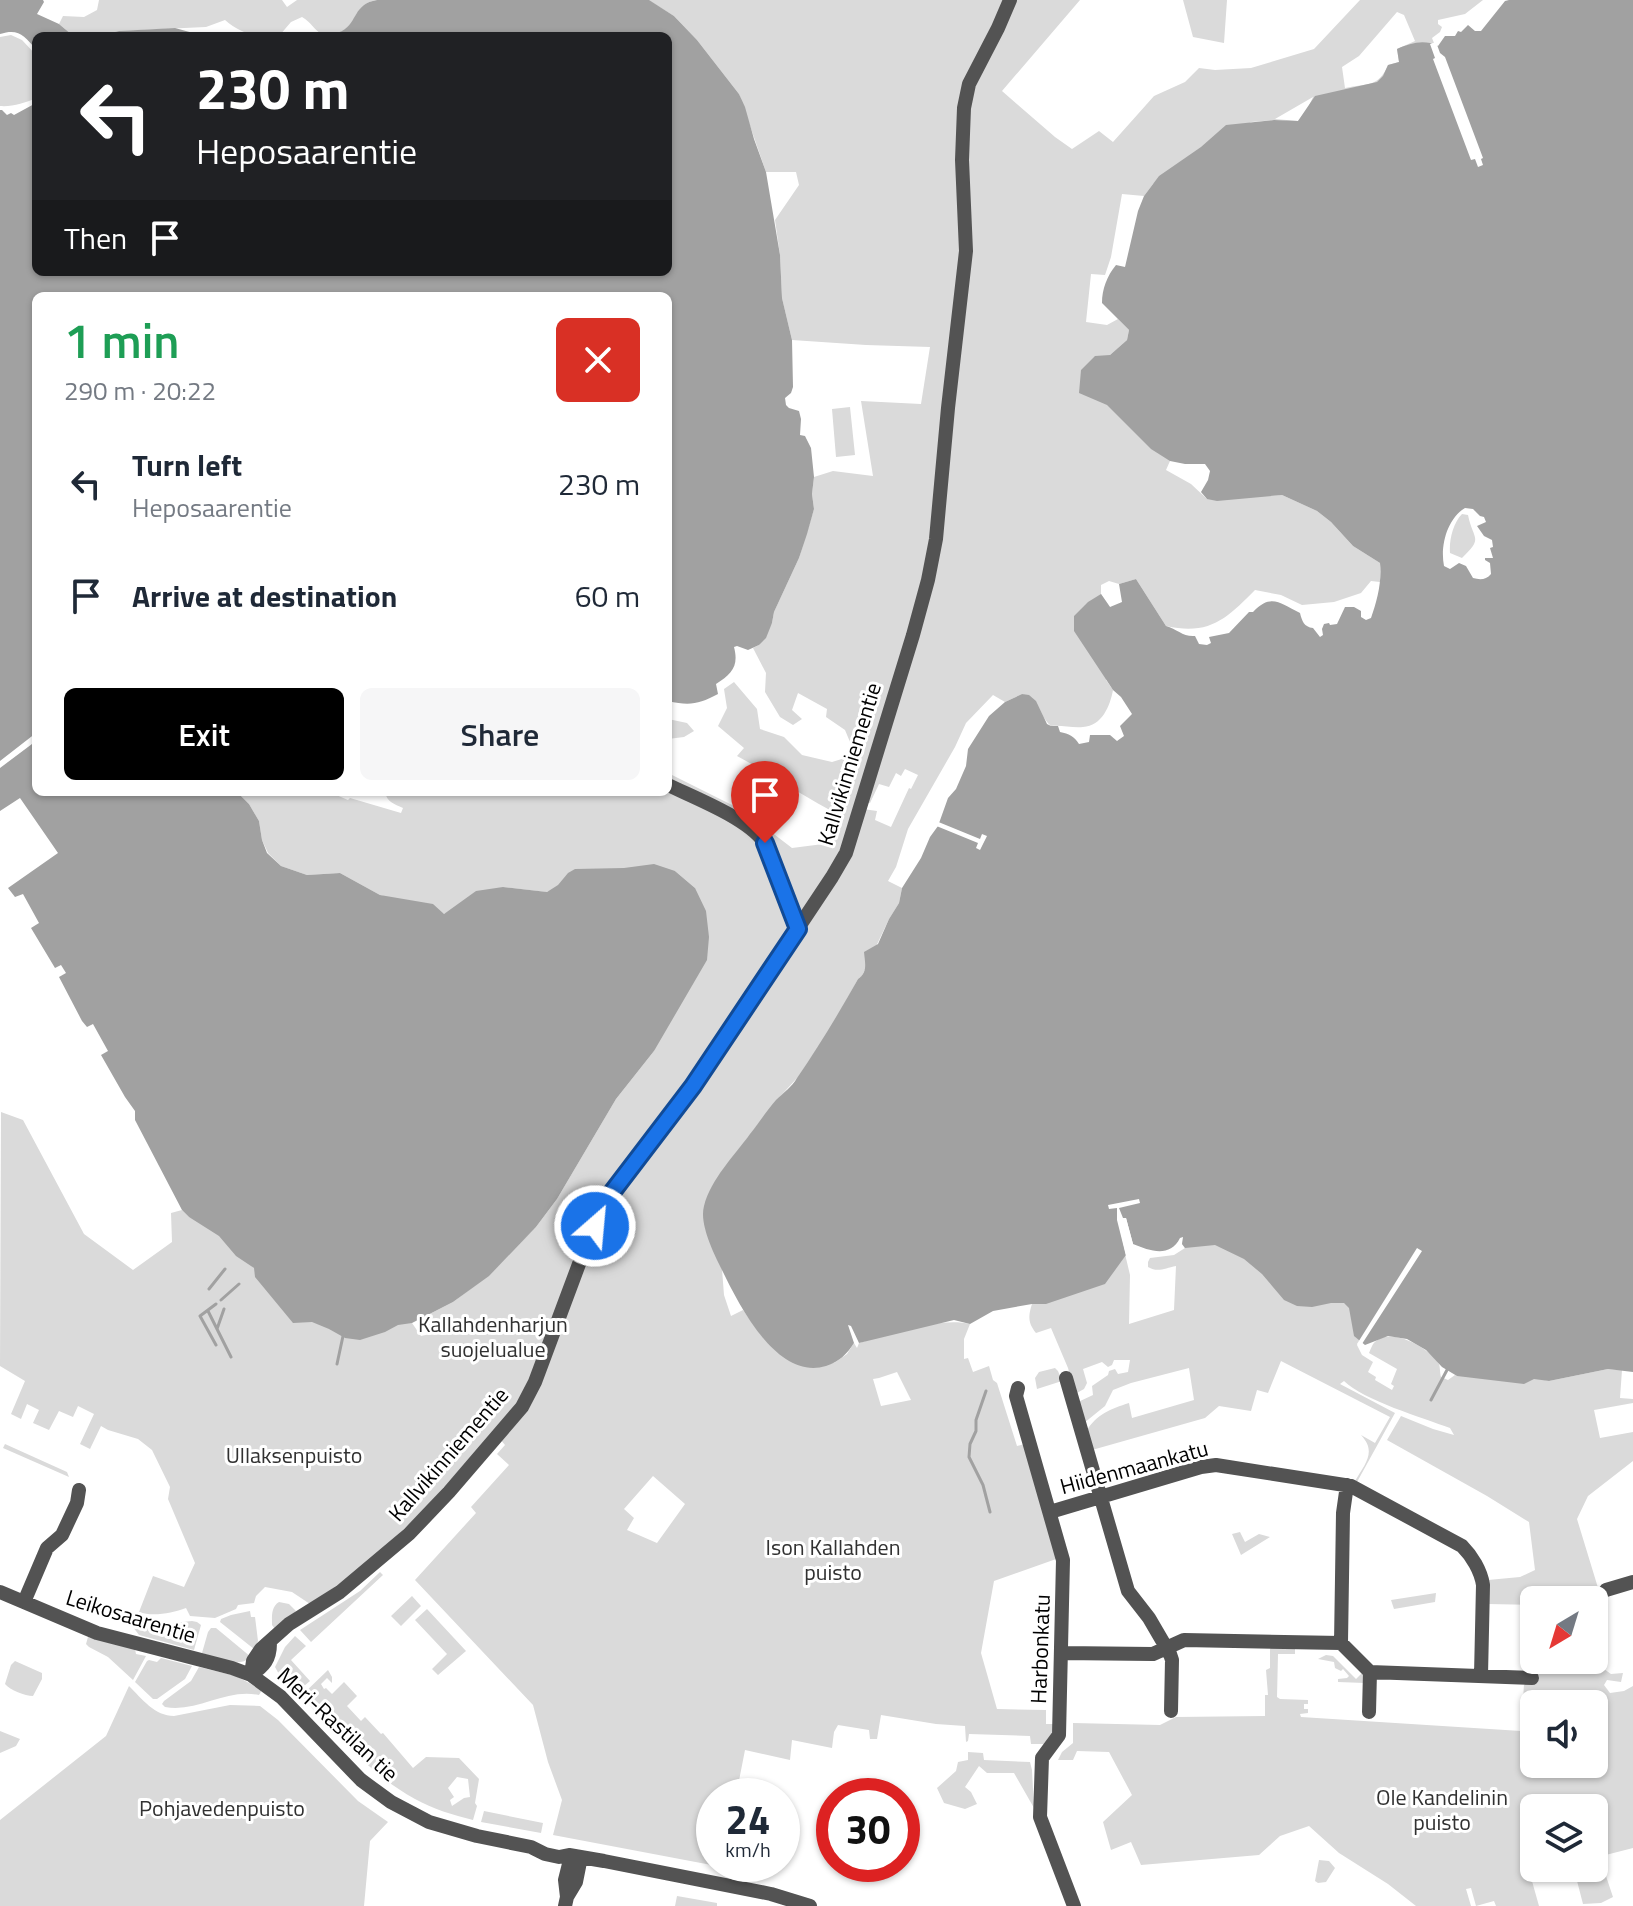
<!DOCTYPE html>
<meta charset="utf-8">
<style>
:root{--surface:#fff;--page:#f6f6f7;--text:#1f2937;--muted:#747a83;--accent:#000}
body{margin:0;font-family:"Titillium Web",sans-serif;background:var(--page);color:var(--text);height:100vh;display:flex;flex-direction:column;font-size:30px;white-space:nowrap}
*{box-sizing:border-box;margin:0}
p{font-size:26px;color:var(--muted)}
.icon{flex:none;width:44px;height:44px;fill:none;stroke:currentColor;stroke-width:2;stroke-linecap:round;stroke-linejoin:round}
.map{position:relative;flex:1;overflow:hidden}
.panel{position:absolute;left:32px;top:292px;width:640px;height:504px;display:flex;flex-direction:column;background:var(--surface);border-radius:12px;box-shadow:0 2px 6px #0004}
.panel>*{flex:none}
.hud{position:absolute;left:32px;top:32px;width:640px;height:244px;border-radius:12px;box-shadow:0 2px 6px #0004;background:#202124;color:#fff;overflow:hidden}
.needle{width:52px;rotate:218deg}
.buttons{position:absolute;left:1520px;top:1586px;display:grid;gap:16px}
.buttons a{display:grid;place-items:center;width:88px;height:88px;border-radius:12px;background:var(--surface);box-shadow:0 2px 6px #0004;font-size:40px}
.speed{position:absolute;left:696px;top:1778px;display:flex;gap:16px;font-size:40px;font-weight:700;text-align:center}
.speed>*{display:grid;place-content:center;width:104px;height:104px;border-radius:50%;background:var(--surface);box-shadow:0 2px 6px #0004;line-height:1}
.speed small{font-size:20px;font-weight:400}
.speed .limit{border:12px solid #d22;background:#fff;color:#111}
.pin{position:absolute;display:grid;place-items:center;width:68px;height:68px;color:#fff;margin:-82px -34px;border-radius:50% 50% 50% 0;rotate:-45deg;box-shadow:0 0 8px #0007}
.pin .icon{rotate:45deg}
.me{position:absolute;width:88px;margin:-44px;rotate:27deg;stroke-linejoin:round;filter:drop-shadow(0 0 6px #0008)}
.turn{display:flex;align-items:center;gap:28px;height:168px;padding:0 32px;font-size:36px}
.turn .icon{width:104px;height:104px;stroke-width:2.5}
.turn b{display:block;font-size:56px;line-height:68px}
.then{display:flex;align-items:center;height:76px;padding:0 32px;background:#0003;gap:16px;font-size:30px}
.round{display:grid;place-items:center;flex:none;width:84px;height:84px;border-radius:12px;background:var(--page)}
.summary{display:flex;align-items:center;justify-content:space-between;height:136px;padding:0 32px}
h1{font-size:48px;font-weight:600;line-height:60px;color:#1e9e55}
.cta{display:flex;gap:16px;margin-top:auto;padding:16px 32px}
.cta a{flex:1;height:92px;border-radius:12px;background:var(--accent);color:#fff;font-size:32px;font-weight:600;line-height:92px;text-align:center}
.cta a+a{background:var(--page);color:var(--text)}
ul{padding:0;list-style:none}
li{display:flex;align-items:center;gap:24px;height:112px;padding:0 32px}
li div{flex:1}
li b{display:block;font-size:30px}
li em{font-style:normal}
.map>svg:first-child{display:block}
.green{fill:#dadada;fill-rule:evenodd}
.water{fill:#a1a1a1;fill-rule:evenodd}
.pier{fill:#fff}
.lines{fill:none;stroke-linecap:round;stroke-linejoin:round}
.stream{stroke:#a1a1a1;stroke-width:3}
.minor{stroke:#535353;stroke-width:14}
.route-casing{stroke:#114b97;stroke-width:20}
.route{stroke:#1a73e8;stroke-width:14}
.labels{text-anchor:middle;stroke-width:6;stroke-linejoin:round;paint-order:stroke}
.street-label{font-size:22px;fill:#000;stroke:#fff}
.park-label{font-size:22px;fill:#313131;stroke:#fff}
</style>
<div class="map">
<svg width="1633" height="1906" viewBox="0 0 1633 1906">
<rect width="100%" height="100%" fill="#fff"/>
<path class="green" d="M99,0h183l5,7 10,-7h80c-24,4 -18,21 -34,31 -6,3 -14,3 -20,4 -9,-5 -12,-13 -21,-18l-11,5 -12,14c-23,0 -37,-1 -54,-16l-19,7 -87,4 -21,5h-21l-6,-2 -12,-10 4,-8 21,1 13,-7z
M648,0h432l-78,91 53,46 17,12 27,-18 14,11 41,-46 31,-14 14,-14 16,2 36,-2 63,-19 46,-49h123l-18,14 -27,6v4l4,3 -2,5 -8,6 2,5 -3,1 -78,82 -79,-6 -23,2 -98,62 -9,12 -22,-2 -11,63 -6,18 -14,-1 -5,48 21,3 11,-6 11,11 -2,10 -17,15 69,99 -9,7 -4,9 25,14 16,15 75,-4 35,16 14,11 22,24 27,17v19l-9,-1 -10,12 -27,9 -32,3 -21,-10 -26,-5c-28,28 -45,46 -89,36l-30,-47 -17,5 -10,-3 -8,4v9l9,13 -4,73 7,10c-3,16 -11,36 -30,37 -11,1 -21,-2 -32,-1 -15,-14 -6,-21 -29,-32l-17,8 -12,-7 -27,28 -11,24 -47,82 -12,38 -8,14 14,7 -3,15 -10,16 -27,57 -4,3 -27,49 -33,49 -23,25 -55,72 -14,56 16,39 2,26 7,21 12,-6 18,25 73,28 13,-9 7,-11 3,5 2,-5c32,-9 80,-26 111,-19l-6,15v20l4,-1 5,14 16,-6 4,14 4,3 20,63 8,-2 34,114 -65,23 -13,72 16,56 49,1v14h9l-1,11 -7,9h-16l-1,-8 -61,-2 -1,7 -2,1 -1,-16 -29,-2 -55,-9 -4,24h-7l-1,-9 -31,-5 -4,7 -2,16 -40,-8 -2,20 -45,-10 -9,46h-22v68h9l-1,3 -169,-32 9,-35 -14,-38 -15,-57 -118,-125 61,-67 -5,-6 38,-42 -12,-11 8,-9 -10,-12c-27,24 -50,55 -76,81 -35,35 -67,63 -109,90l-18,-12 -27,-5 -9,9 -2,7 -16,2 -2,4 -21,9 -25,-2 -4,-8c-14,5 -33,9 -47,4l14,-36 31,11 11,-24 -27,-64 2,-12 -18,-37 -14,-11 -30,-9 -7,-4 -11,23 -10,-5 14,-30 -16,-8 -5,11 -14,-6 -10,19 -16,-7 6,-13 -12,-6 -6,15 -10,-5 14,-33 -25,-15 1,-254 22,8 61,114 49,36 39,-28 -1,-29 11,-3 7,7 15,4 50,47 91,70 61,-20 6,5 9,13 9,-2 -10,-15 33,-17 36,-27 47,-48 21,-28 59,-100 38,-48 41,-163 -20,-17 -129,21 -42,-5 -60,27 -64,-19 -40,-22 -33,2 -26,-9 -13,-13 -6,-13 -3,-19 -10,-17 -12,-12 97,2 14,6 2,-2 51,15 2,-5c-9,-4 -16,-6 -18,-16h283v-19l76,38 48,37 39,-5 6,-29c-34,-18 -66,-40 -100,-58l7,-8 -26,-22 9,-18 -3,-19 10,-7 23,27 3,20 24,8 18,18 30,7 13,-4 -5,13 16,5 5,-27 -11,-7 -5,-12 -19,-13 1,-8 -29,-16 -6,17 10,9 -9,6 -13,-8 -15,-25 1,-19 -13,-25 6,-3 13,-22 2,-11 25,-54 15,-49 -2,-15 2,-17 19,-6 40,5 -12,-75 60,3 9,-57 -64,-2 -74,-5 -10,-42 -2,-43 -5,-35 24,-35 -3,-13h-30l-27,-78 -42,-54 -23,-24zM1397,12l7,3 11,26 -18,8 2,13 -11,3c-10,23 -20,18 -43,23l-3,-21 17,-11zM1313,97l-5,11 -10,13 -23,-2zM905,769l13,6 -7,14 -2,-1 -18,39 -16,-7 2,-9 -14,-2 1,-7 6,1 9,-19 10,3 7,-14 5,3zM897,1372l14,28 -30,6 -8,-27 6,-1zM653,1476l32,28 -28,39 -30,-13 7,-12 -10,-9z
M1183,0h44l-3,43 -31,-6z
M11,35l11,5 14,15v43c-11,5 -24,9 -36,8v-69z
M850,407l5,48 -19,2 -4,-48z
M1462,514l6,1c5,25 16,22 -6,43l-12,-5c-1,-13 3,-30 12,-39z
M668,719l19,4 7,8 -10,6 -16,2z
M1177,1213l205,92 -25,40 5,10 11,7 -5,10 8,5 -1,3 17,10 2,-4 -3,-2 6,-15 -28,-16c2,-4 3,-9 7,-12 16,-14 54,7 63,23 1,2 1,10 2,13l7,3 7,-5 2,1 5,-15 87,20 59,-12 14,1 -2,28 13,1v4l-39,7 6,28 33,-6v29l-45,35 -11,23 29,95 -2,55 7,5 12,-1 -2,9 -14,-2 -3,5 6,8 14,-2 9,-5v162l-39,10v-50h-60v60h19l-23,6 9,32h-43l-2,-5 -18,5 -5,-18 -5,1 5,17h-55l-28,-22 -49,-31 -30,-27 -29,10 -21,19 -118,10 -10,-23 -20,8 -8,-28 29,-27 -23,-43 -32,-1 -4,9h-15l4,-8 11,-9v-20l87,2 16,-8 89,-1v-21h3l-2,-25 4,-2v-20l25,-1v7h-17l-1,43 3,2 28,1v4h-4v5h4v4l-8,1 1,3 220,14 3,-47 13,-11v-13h57v-60h-60v41h-2v-36l-44,-1v-24l32,-3 15,-7 -6,-48 -42,-26 -100,-56 14,-24 32,13 21,6 -4,-7c-27,-10 -87,-28 -106,-47l-4,3 55,29 -38,69 -2,-1c10,-17 22,-29 6,-46l14,8 15,-26 -109,-56 -13,32 -11,-3 -6,21 -32,-5 -14,12 -113,32 -6,-18c10,-18 25,-23 43,-29l3,15 62,-18 -5,-32 -58,15 -18,7 -8,16 -21,17 -6,-21 15,-7 -1,-9 16,-11 1,-4 6,-2 3,5 10,-2 2,-12h-16l-2,5 -4,2 -6,-5 -19,7 4,14 -3,6 -9,5 -7,-26 -17,-40 -15,5c-8,-10 -8,-17 -4,-29l85,-84 13,55 -1,49 45,-14 2,-44c-11,2 -18,7 -28,1v-5l2,-4 24,-3 11,-7 -3,-4 2,-8zM1534,1704h60v60h-60z
M1055,1368l3,3 4,10 -25,8 -2,-11 4,-6z
M5,1444l62,28 2,5 -66,-29z
M1240,1532l5,10 14,-8 11,3 -29,18 -9,-21z
M380,1572l3,3 -72,67 -11,-12 60,-39z
M1436,1593l-1,9 -41,7 -3,-9z
M412,1596l9,10 -20,20 -10,-10z
M279,1602l10,2 7,7 -21,18 -3,-4c0,-9 -1,-18 7,-23z
M427,1609l39,42 -28,24 -6,-6 15,-15 -32,-34z
M250,1611l1,6h4l3,24 -4,8 -34,-27 1,-3 10,-4z
M192,1621l5,1 4,3 -7,25 -55,-15 -6,-8z
M211,1628h5l35,29c-13,12 -33,1 -49,-4l6,-21z
M295,1636l11,10 -15,14 19,21 -13,11 -17,-16 -5,-9 10,-20z
M88,1637l47,12 1,5 10,2 -13,24 -25,-23 -19,-10 -3,-3z
M1326,1655l7,1 23,23 6,-6 4,4 -1,6 -27,-1v-3l9,-1 2,-2 -6,-7 -2,2 -6,-3 -1,-6 -16,-3z
M161,1658l31,8 -7,13 -28,20h-4l-18,-17 12,-21 2,-1 8,2z
M15,1661l27,12v6l-9,17c-8,0 -23,-6 -28,-12l6,-19z
M199,1667l37,9 26,14 -3,5c-33,-7 -62,18 -94,12l-3,-3 2,-3 27,-20z
M328,1670l4,7v6l-5,-5 -6,6 3,5 2,-1 6,6 12,-12 13,14 -10,10 14,15 4,-4 16,17 2,-1 30,35 13,-11 33,1 20,21 -4,24 2,3 -4,14c-20,-5 -40,-11 -58,-21 -46,-25 -79,-66 -114,-103zM457,1777l11,2 2,18 -6,1 -12,8 -2,-6 4,-3 -6,-9z
M129,1686c13,13 26,30 45,30l56,-11 30,1 18,14 80,81 30,21 -18,19 -6,65h-364v-86l106,-84z
M0,1731l20,8 -4,7 -16,7z
M968,1752l15,1 1,7 46,2 2,8 2,38 -20,-35h-27l-8,-7 -14,21 6,5 6,12 -12,5 -21,-6 -7,-15 19,-17 2,-9 10,-2z
M484,1811l59,12 -2,10 -60,-11z
M1319,1860l10,1 6,7 -9,14 -8,1 -3,-2z
M1604,1870l9,27 -12,6 -18,1 -7,-27z
M677,1896l40,7v3h-42z"/>
<path class="water" d="M0,0h43l1,2 -7,12 22,10 12,10 6,2h-41v13c-12,-13 -17,-21 -36,-15z
M377,0h272l25,16 23,24 42,54 6,13 9,32 12,33 14,83 2,43 10,42 1,47 -2,6 -6,5 1,7 3,3 10,3 2,8 -1,16 5,1 6,12 3,29 -2,17 2,15 -7,25 -8,24 -25,54 -2,11 -6,15 -7,7 -11,5 -11,-4 -3,1c5,19 -2,27 -18,37l2,10c-19,10 -28,12 -50,7v-405h-632v496h201l12,12 10,17 3,19 5,13 14,13 26,9 33,-2 40,22 53,9 11,10 32,-23 27,-4 44,5 11,-7 10,-12 7,-4 49,-1 30,-4 21,7 20,17 11,23 3,26 -2,23 -53,91 -38,48 -59,100 -21,28 -47,49 -36,26 -41,21 -14,2 -13,7 -25,8 -15,-2 -16,-9 -17,-7 -19,1 -38,-46 -1,-9 -18,-12 -17,-20 -30,-19 -7,-7 -47,-90v-9l-10,-14 -24,-42 7,-4 -15,-27 -6,3 -5,-6 -23,-44 7,-4 -5,-8 -6,3 -24,-40 8,-5 -16,-29 -8,3 -7,-9 50,-35 -38,-55 -20,13v-701h2l5,5 4,-2 3,2 22,-12v169h632v-236h-346c6,-2 14,-2 20,-5 16,-9 11,-27 35,-31z
M1509,0h124v1372l-25,-3 -59,12 -15,-2 -10,5 -67,-8 -15,-9 -16,-17 -19,-11 -19,-3 -23,9 -11,-9 -5,-28 -5,-5h-13l-19,4 -15,-1 -13,-6 -22,-26 -18,-15 -29,-14 -30,3 -3,-4 1,-7 -3,1c-10,20 -30,13 -47,6l-7,-26 -8,2 8,35 -21,29 -59,20h-14l-39,7 -23,13 -16,-4 -95,23 -8,-17 -3,-1 6,18c-7,11 -15,19 -28,23 -49,15 -87,-61 -104,-96 -8,-16 -23,-46 -18,-64 7,-27 30,-50 46,-72 9,-11 17,-24 26,-34 7,-7 16,-13 21,-22 22,-32 42,-65 61,-99 10,-7 7,-16 6,-27l14,-8 11,-25 10,-16 3,-15 19,-30 9,-21 8,-11 10,-28 8,-9 10,-23 2,-17 21,-33 16,-14 17,-8 7,1 7,6 11,23 4,2h7l2,6c9,2 14,4 19,12l10,-2 1,-7h20l7,6 7,-5 -4,-10 12,-12 -11,-17 -8,-7 -39,-59v-15l14,-14 13,-8 9,13 12,-5 -3,-18 17,-5 30,47c11,3 17,11 29,10l4,8 8,1 4,-2 -2,-6 20,-4 20,-21h4c18,-19 27,-9 47,1 2,8 4,14 13,15l7,9 3,-2 -1,-6 2,-5 5,-1 1,2 7,-1 8,-17h9l7,4v6l5,3 5,-2c6,-17 11,-36 9,-55l-27,-17 -22,-24 -14,-11 -35,-16 -65,6 -10,-2 -6,-7 7,-12 2,-9 -5,-7h-20l-15,-3 -19,-12 -44,-44 -28,-12 2,-23 14,-14 15,-1 17,-15 2,-10 -27,-27c0,-14 5,-27 14,-38l9,2 13,-56 6,-15 15,-20 42,-29 25,-22 48,-5 24,1 17,-25 62,-14 6,-6 5,-11 11,-3 -2,-13c14,-6 27,-10 41,-3l7,-10h10l3,-5 3,1 7,-7 7,6h6l24,-30zM1465,508l8,1 7,7 4,1 2,5 -9,4 7,10 8,4 1,7 -3,1 3,10h-8v2l5,3 1,11c-5,6 -11,6 -18,4l-7,-12 -7,-3 -9,6 -6,-3c-4,-20 3,-47 21,-58z
M175,28l29,8h-106l21,-5z"/>
<path class="pier" d="M1436,42l4,11 5,4 38,101 -2,1 2,6 -5,2 -3,-8 -4,1 -38,-101 2,-1 -5,-14z
M36,733v8l-36,27v-7z
M936,821l44,18 2,-5 5,2 -7,14 -4,-2 2,-5 -44,-18z
M1139,1199l1,4 -21,5 4,10h3l7,26v4l-4,-3 -7,-22 8,32 -3,5 -10,-40v-12l-8,1 -1,-4z
M1417,1248l5,3 -62,96 -3,-3z"/>
<g class="lines">
<path class="stream" d="M209,1289l16,-20
M221,1300l18,-16
M208,1311l23,46
M217,1329l7,-20
M216,1345l-16,-29 16,-12
M337,1364l6,-28
M986,1391l-10,29v11l-6,13 -1,13 14,28 7,27
M1431,1400l16,-30"/>
<path class="minor" d="M668,785c27,13 79,33 96,57 11,17 21,56 28,76l6,11
M1066,1378l62,213 21,27 21,36 2,6 -1,51
M1018,1388l-2,8 47,164 -4,175 -17,23 -2,59 34,89
M1050,1512l151,-45 15,-2 135,21 111,60c10,10 19,25 21,39l-2,90
M1606,1590l27,-8
M0,1592l97,41 135,35 19,7 30,22 80,83 30,22 38,20 48,14 54,11 14,7 14,3 10,-2 35,6 167,33 39,12
M24,1602l23,-54 15,-13 15,-32 2,-13
M1341,1643l2,-130 4,-28
M1061,1653l92,1 31,-14 157,3 29,29 162,6
M251,1675l2,-14 8,-12 28,-25 51,-32 69,-58 40,-42 73,-85 13,-25 47,-126 31,-65 80,-105 139,-209 14,-24 67,-218 15,-55 8,-41 12,-131 18,-157 -4,-91 2,-52 5,-24 29,-56 12,-28
M251,1675c13,-9 19,-15 19,-32
M1369,1712l1,-40
M567,1897l9,-15 5,-25
M565,1906l2,-9 -2,-17 6,-24"/>
</g>
<g class="lines">
<g class="route-casing">
<path id="route" d="M595,1226l18,-35 80,-105 105,-157 -33,-86"/>
</g>
<use href="#route" class="route"/>
</g>
<g class="labels">
<g class="street-label">
<text transform="translate(849 764) rotate(-73)" y="8">Kallvikinniementie</text>
<text transform="translate(448 1454) rotate(-49)" y="8">Kallvikinniementie</text>
<text transform="translate(1134 1467) rotate(-15)" y="8">Hiidenmaankatu</text>
<text transform="translate(131 1616) rotate(17)" y="8">Leikosaarentie</text>
<text transform="translate(1040 1649) rotate(-88)" y="8">Harbonkatu</text>
<text transform="translate(338 1724) rotate(43)" y="8">Meri-Rastilan tie</text>
</g>
<g class="park-label">
<text x="493" y="1332">Kallahdenharjun<tspan x="493" dy="25">suojelualue</tspan></text>
<text x="294" y="1463">Ullaksenpuisto</text>
<text x="833" y="1555">Ison Kallahden<tspan x="833" dy="25">puisto</tspan></text>
<text x="1442" y="1805">Ole Kandelinin<tspan x="1442" dy="25">puisto</tspan></text>
<text x="222" y="1816">Pohjavedenpuisto</text>
</g>
</g>
</svg>
<div class="buttons">
<a><svg class="needle" viewBox="-14 -14 28 28"><path d="M0-13l5 13h-10z" fill="#e53935"/><path d="M0 13l5-13h-10z" fill="#747a83"/></svg></a>
<a><svg class="icon" aria-label="sound" viewBox="0 0 24 24"><path d="M4 9h4l5-4v14l-5-4H4zM17 9q2 3 0 6"/></svg></a>
<a><svg class="icon" aria-label="layers" viewBox="0 0 24 24"><path d="M12 4l9 5-9 5-9-5zM3 14l9 5 9-5"/></svg></a>
</div>
<div class="speed"><div>24<small>km/h</small></div><div class="limit">30</div></div>
<div class="pin" style="left:765px;top:843px;background:#d93025"><svg class="icon" aria-label="arrive" viewBox="0 0 24 24"><path d="M6 21V4h12l-3 4 3 4H6"/></svg></div>
<svg class="me" style="left:595px;top:1226px" viewBox="-20 -20 40 40"><circle r="17" fill="#1a73e8" stroke="#fff" stroke-width="3"/><path d="M0-11L8 9 0 5-8 9z" fill="#fff"/></svg>
<div class="hud">
<div class="turn"><svg class="icon" aria-label="left" viewBox="0 0 24 24"><path d="M17 20v-9H6M10 6l-5 5 5 5"/></svg><div><b>230 m</b>Heposaarentie</div></div>
<div class="then">Then<svg class="icon" aria-label="arrive" viewBox="0 0 24 24"><path d="M6 21V4h12l-3 4 3 4H6"/></svg></div>
</div>
<section class="panel">
<div class="summary"><div><h1>1 min</h1><p>290 m · 20:22</p></div><a class="round" style="background:#d93025;color:#fff"><svg class="icon" aria-label="close" viewBox="0 0 24 24"><path d="M6 6l12 12M18 6L6 18"/></svg></a></div>
<ul>
<li><svg class="icon" aria-label="left" viewBox="0 0 24 24"><path d="M17 20v-9H6M10 6l-5 5 5 5"/></svg><div><b>Turn left</b><p>Heposaarentie</p></div><em>230 m</em></li>
<li><svg class="icon" aria-label="arrive" viewBox="0 0 24 24"><path d="M6 21V4h12l-3 4 3 4H6"/></svg><div><b>Arrive at destination</b></div><em>60 m</em></li>
</ul>
<div class="cta"><a>Exit</a><a>Share</a></div>
</section>
</div>
